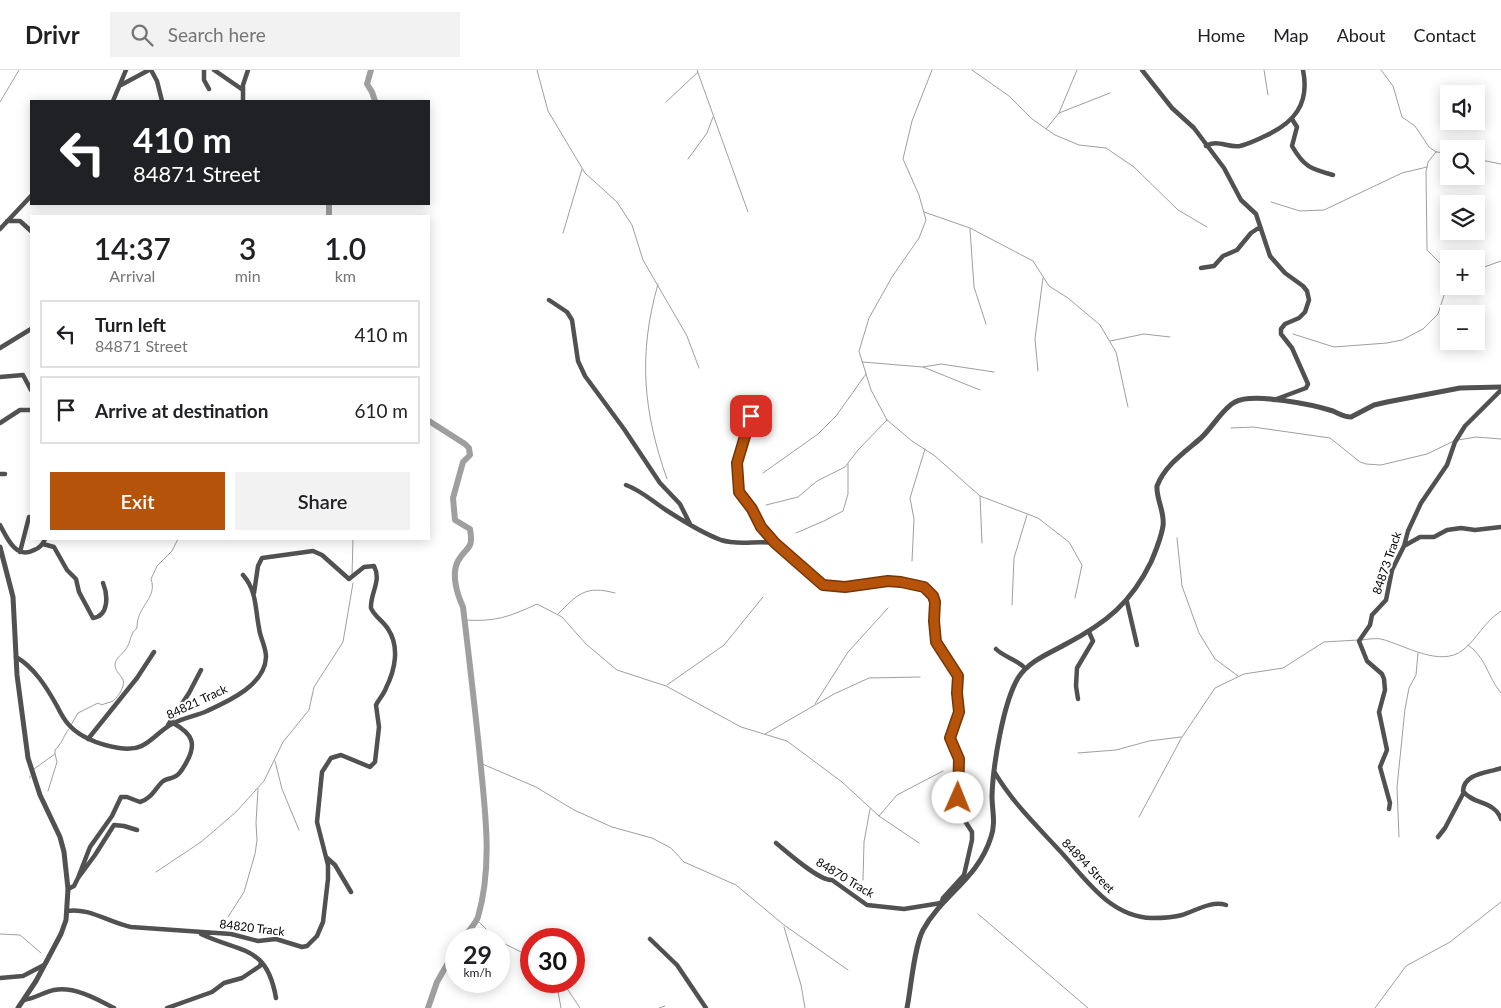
<!DOCTYPE html>
<meta charset="utf-8">
<style>
:root{--surface:#fff;--page:#f2f2f2;--text:#202124;--muted:#757577;--line:#e0e0e0;--accent:#b45309}
body{margin:0;font-family:Lato,sans-serif;background:var(--page);color:var(--text);height:100vh;display:flex;flex-direction:column;font-size:19px;white-space:nowrap}
*{box-sizing:border-box;margin:0}
p{font-size:16px;color:var(--muted)}
.icon{flex:none;width:28px;height:28px;fill:none;stroke:currentColor;stroke-width:2;stroke-linecap:round;stroke-linejoin:round}
.map{position:relative;flex:1;overflow:hidden}
.details{position:absolute;left:30px;top:145px;width:400px;height:325px;display:flex;flex-direction:column;background:var(--surface);border-radius:0px;box-shadow:0 2px 12px #0003}
.details>*{flex:none}
.banner{position:absolute;left:30px;top:30px;width:400px;height:105px;border-radius:0px;box-shadow:0 2px 12px #0003;background:#202124;color:#fff;overflow:hidden}
.fabs{position:absolute;left:1440px;top:15px;display:grid;gap:10px}
.fabs a{display:grid;place-items:center;width:45px;height:45px;border-radius:0px;background:var(--surface);box-shadow:0 2px 12px #0003;font-size:25px}
.speed{position:absolute;left:445px;top:858px;display:flex;gap:10px;font-size:25px;font-weight:700;text-align:center}
.speed>*{display:grid;place-content:center;width:65px;height:65px;border-radius:50%;background:var(--surface);box-shadow:0 2px 12px #0003;line-height:1}
.speed small{font-size:12px;font-weight:400}
.speed .limit{border:8px solid #d22;background:#fff;color:#111}
.pin{position:absolute;display:grid;place-items:center;width:42px;height:42px;color:#fff;margin:-21px;border-radius:10px;box-shadow:0 2px 8px #0006}
.me{position:absolute;width:55px;margin:-28px;rotate:1deg;stroke-linejoin:round;filter:drop-shadow(0 0 4px #0008)}
.turn{display:flex;align-items:center;gap:18px;height:105px;padding:0 20px;font-size:22px}
.turn .icon{width:65px;height:65px;stroke-width:2.5}
.turn b{display:block;font-size:35px;line-height:42px}
.eta{display:flex;justify-content:space-evenly;align-items:center;height:85px;text-align:center}
.eta b{font-size:30px;font-weight:600;line-height:35px}
.action{display:flex;gap:10px;margin-top:auto;padding:10px 20px}
.action a{flex:1;height:58px;border-radius:0px;background:var(--accent);color:#fff;font-size:20px;font-weight:600;line-height:58px;text-align:center}
.action a+a{background:var(--page);color:var(--text)}
ul{padding:0;list-style:none}
li{display:flex;align-items:center;gap:15px;height:68px;margin:0 10px 8px;padding:0 10px;border:2px solid var(--line);border-radius:0px}
li div{flex:1}
li b{display:block;font-size:19px}
li em{font-style:normal}
header{display:flex;align-items:center;gap:30px;box-sizing:border-box;height:70px;padding:0 25px;background:var(--surface);border-bottom:1px solid var(--line)}
header strong{font-size:24px}
nav{display:flex;gap:28px;margin-inline-start:auto;font-size:18px}
.search{width:350px;height:45px;background:var(--page);display:flex;align-items:center;gap:12px;box-sizing:border-box;padding:0 18px;border-radius:0px;color:var(--muted);font-size:19px}
.map>svg:first-child{display:block}
.lines{fill:none;stroke-linecap:round;stroke-linejoin:round}
.stream{stroke:#9f9f9f;stroke-width:1}
.river{stroke:#9f9f9f;stroke-width:6}
.minor{stroke:#515151;stroke-width:4.5}
.tertiary{stroke:#515151;stroke-width:5}
.route-casing{stroke:#753606;stroke-width:12}
.route{stroke:#b45309;stroke-width:9}
.labels{text-anchor:middle;stroke-width:4;stroke-linejoin:round;paint-order:stroke}
.street-label{font-size:12px;fill:#000;stroke:#fff}
</style>
<header>
<strong>Drivr</strong>
<div class="search"><svg class="icon" aria-label="search" viewBox="0 0 24 24"><circle cx="10" cy="10" r="6"/><path d="M15 15l6 6"/></svg>Search here</div>
<nav><a>Home</a><a>Map</a><a>About</a><a>Contact</a></nav>
</header>
<div class="map">
<svg width="1501" height="938" viewBox="0 0 1501 938">
<rect width="100%" height="100%" fill="#fff"/>
<g class="lines">
<path class="stream" d="M537,0l11,41 37,62 32,29 15,23 11,35 44,76 12,32
M697,0l51,142
M932,0l-20,51 -9,38 16,36 7,25 -7,18 -27,39 -23,41 -10,33 12,39 16,30 25,21 23,15 45,40 58,22 31,24 13,23 -7,33
M972,0l37,26 23,23 23,16 24,10 27,3 28,19 44,43 29,17
M1264,0l4,25
M1381,0l12,16 9,31 13,9 14,21 7,5 13,1
M0,32l19,-32
M666,32l32,-30
M1059,43l18,-43
M1046,59l13,-16 51,-20
M1436,82l-8,10 -2,10 1,78 22,22
M688,89l19,-26 6,-16
M1476,89l25,5
M1271,132l29,9 24,-1 78,-37 25,-6
M924,142l46,16 63,33 16,25 19,12 32,27 16,27 12,55
M970,159l4,58 12,37
M563,163l19,-64
M1476,200l25,-9
M658,214c-20,70 -15,127 9,195
M1293,264l41,13 53,-4 15,-3 21,-11 15,-15 11,-34
M1110,271l34,-7 26,3
M862,292l61,5 57,23
M923,297l18,-3 53,8
M1038,301l-3,-32 8,-61
M1231,358l22,-1 77,11 30,24 6,2 15,1 46,-11 27,-13
M1458,370l18,-3 25,2
M763,403l55,-39 18,-18 30,-42
M980,426l2,47
M766,435l32,-8 19,-16 28,-14 13,-17 29,-30
M796,463l28,-12 19,-10 5,-17v-30
M1177,468l5,48 17,47 16,26 23,17
M912,491l2,-42 -4,-21 15,-49
M352,506l1,-37
M1012,535l2,-47 13,-43
M558,544c20,-20 27,-29 57,-21
M465,550c30,2 44,-3 72,-16l25,13 24,27 31,26 49,16 75,41 46,14 55,41 37,34 40,27
M1362,570c6,-1 14,-2 19,-1 24,6 59,29 82,11 15,-12 20,-27 38,-39
M1468,575c19,14 19,31 33,48
M667,615l57,-40 39,-48
M815,634l33,-52 40,-44
M71,655l7,-12 20,-10 4,2c3,-2 7,-2 11,-4 5,-4 14,-17 9,-23 -3,-5 -7,-7 -7,-14 1,-7 8,-10 11,-15 5,-7 4,-16 11,-21 -1,-21 21,-30 14,-49l6,-13 15,-15 6,-12
M765,664l69,-40 35,-16 51,-1
M1078,683l38,-3 33,-9 32,-4
M275,691l7,28 17,41
M480,693l56,24 38,23 38,17 40,11 19,10 13,14 52,23 48,40 64,45
M34,699l21,-15v-4c9,-9 8,-14 14,-21
M30,708v-2
M48,721l9,-29 -2,-8
M879,746l18,-21 46,-24
M1139,747l43,-80 33,-49 29,-14 39,-6 41,-26 34,-2
M1399,767l-2,-50 8,-78 4,-21 7,-13 2,-22
M156,802l45,-30 35,-30 28,-31 19,-39 26,-32 5,-23 29,-45 10,-59
M863,810l1,-38 6,-33
M978,844l110,94
M228,847l16,-25 11,-38 2,-14 -1,-17 2,-34
M477,850l19,19
M784,857l17,58 4,23
M0,864l20,1 21,18
M499,871l32,16
M556,911l5,27
M562,911l18,27
M659,938l6,-2
M1375,938l31,-42 44,-24 51,-40"/>
<path class="river" d="M371,0l-4,14 5,8 3,9
M329,134v12
M429,351l36,23 4,4 1,7 -7,7 -10,36 2,22 15,9c4,22 -4,17 -12,32 -7,13 -1,33 5,46 6,50 12,101 17,151 5,53 13,107 -2,159 -3,8 -11,15 -15,22
M428,938l9,-26 19,-33"/>
<path class="minor" d="M151,0l6,11 5,20
M204,0v10l5,9
M214,0l29,20
M1142,0l30,38 22,20 30,40 17,32 15,14 14,42 15,17 18,13 4,5 2,9 -4,12 -6,6 -14,6 -4,5v5l11,14 16,36 -2,4 -32,12
M121,15l28,-15
M113,31l13,-31
M243,31v-16l5,-15
M1292,49l5,8 -5,19c12,21 19,23 41,29
M1206,76c11,-7 22,2 34,0 8,-2 17,-6 25,-10 29,-13 45,-32 38,-66
M7,151h13l11,10
M0,159l31,-33
M1201,198l13,-2 9,-10 14,-6 14,-17 9,-6
M549,230l18,12 5,8 6,41 7,15 39,53 36,54 20,21 10,20
M0,278l31,-19
M0,307l23,-2 8,15
M756,333l-19,60 1,23 1,6 13,17 9,18 14,16 48,42 22,2 43,-6 13,1 27,7 7,13 -1,19 2,21 22,34 -1,17 2,19 -9,26 9,21 -1,39 7,23 7,11v8l-8,35 -21,23 -3,8
M0,353l20,-13h11
M0,404h5
M626,415c16,6 26,16 40,25 17,11 36,23 55,30 18,6 36,0 54,3
M0,455c7,13 16,35 34,25 6,-2 9,-6 11,-11
M43,474l11,3 13,23 9,9 3,13 14,26c16,-2 15,-23 10,-35
M1404,476l16,-9h14l13,-7 14,-2 14,2 26,-3
M20,482l9,-35
M1127,532l10,43
M996,579c8,8 20,10 29,19
M16,587c18,10 31,31 41,49 3,6 7,14 12,19 12,13 32,20 50,23 28,5 34,-14 53,-24 11,-6 24,-8 35,-13 22,-10 58,-26 59,-54 0,-11 -6,-19 -7,-29 -4,-20 -2,-37 -16,-53
M1078,629l-2,-13 1,-18 16,-27 -4,-9
M168,655l21,-32 12,-23
M88,669l49,-61 17,-26
M1501,698c-13,5 -37,5 -38,23 10,14 31,9 38,28
M995,703c18,30 42,53 65,78 26,28 50,66 92,67 11,0 20,0 30,-3 13,-4 30,-15 44,-10
M1389,739l1,-6 -10,-36 7,-17 -8,-38 6,-22 -1,-11 -2,-5 -15,-13 -8,-20 11,-16 2,-10 14,-15 6,-30 12,-24 4,-15 13,-28 26,-38 8,-23 10,-16 36,-36
M1438,767l7,-9 19,-36
M776,773c11,9 43,38 56,37l35,25 37,4 37,-6
M326,787l9,8 16,27
M78,808l12,-31 22,-31 9,-19h6l13,5c11,-3 15,-13 22,-20 4,-4 10,-3 14,-6 5,-3 7,-8 10,-13 11,-19 7,-29 -13,-40
M68,819l6,-3 4,-8 17,-23 19,-30 10,1 13,4
M67,841c21,-4 43,12 64,16l100,7 27,7 18,-2 26,8 5,-1 10,-10 6,-14 5,-43v-14l-11,-43 5,-50 9,-14 10,-3 29,12 5,-5 4,-35 -3,-22c3,-6 8,-11 10,-17 9,-18 14,-41 2,-59 -5,-8 -14,-13 -17,-21 -1,-15 11,-27 3,-42l-10,1 -15,12 -27,-24 -9,-4 -51,7 -4,8 -4,27
M201,864c40,19 66,11 75,64
M650,869l27,26 29,43
M0,908l23,-2 21,-11
M24,930c12,-2 20,-8 30,-10 20,-4 43,9 60,18
M167,938l45,-16 12,-9 18,-5 18,-12 1,-4"/>
<path class="tertiary" d="M0,477l13,50 4,78 11,83 12,37 20,42 4,15 4,37 -2,31 -5,14 -25,47 -18,27
M907,938c4,-20 7,-61 16,-78 19,-35 55,-51 68,-93 5,-14 1,-27 1,-41 1,-30 11,-93 26,-118 11,-17 30,-24 48,-34 40,-21 65,-41 85,-82 5,-12 10,-23 12,-36 2,-14 -7,-27 -6,-40 8,-21 28,-34 44,-48 11,-10 22,-30 34,-36 18,-10 79,3 98,9 7,3 11,6 18,6l23,-12 13,-3 73,-14 41,-1"/>
</g>
<g class="lines">
<g class="route-casing">
<path id="route" d="M751,346l-14,47 2,29 13,17 9,18 14,16 48,42 22,2 43,-6 13,1 23,5 9,9 2,6 -1,19 2,21 22,34 -1,17 2,19 -9,26 9,21 -1,39"/>
</g>
<use href="#route" class="route"/>
</g>
<g class="labels">
<g class="street-label">
<text transform="translate(1387 493) rotate(-71)" y="4">84873 Track</text>
<text transform="translate(197 632) rotate(-25)" y="4">84821 Track</text>
<text transform="translate(1088 796) rotate(46)" y="4">84894 Street</text>
<text transform="translate(845 808) rotate(31)" y="4">84870 Track</text>
<text transform="translate(252 858) rotate(7)" y="4">84820 Track</text>
</g>
</g>
</svg>
<div class="fabs">
<a><svg class="icon" aria-label="sound" viewBox="0 0 24 24"><path d="M4 9h4l5-4v14l-5-4H4zM17 9q2 3 0 6"/></svg></a>
<a><svg class="icon" aria-label="search" viewBox="0 0 24 24"><circle cx="10" cy="10" r="6"/><path d="M15 15l6 6"/></svg></a>
<a><svg class="icon" aria-label="layers" viewBox="0 0 24 24"><path d="M12 4l9 5-9 5-9-5zM3 14l9 5 9-5"/></svg></a>
<a>+</a>
<a>−</a>
</div>
<div class="speed"><div>29<small>km/h</small></div><div class="limit">30</div></div>
<div class="pin" style="left:751px;top:346px;background:#d93025"><svg class="icon" aria-label="arrive" viewBox="0 0 24 24"><path d="M6 21V4h12l-3 4 3 4H6"/></svg></div>
<svg class="me" style="left:958px;top:728px" viewBox="-20 -20 40 40"><circle r="19" fill="#fff"/><path d="M0-13L10 11 0 6-10 11z" fill="#b45309"/></svg>
<div class="banner">
<div class="turn"><svg class="icon" aria-label="left" viewBox="0 0 24 24"><path d="M17 20v-9H6M10 6l-5 5 5 5"/></svg><div><b>410 m</b>84871 Street</div></div>
</div>
<section class="details">
<div class="eta">
<div><b>14:37</b><p>Arrival</p></div>
<div><b>3</b><p>min</p></div>
<div><b>1.0</b><p>km</p></div>
</div>
<ul>
<li><svg class="icon" aria-label="left" viewBox="0 0 24 24"><path d="M17 20v-9H6M10 6l-5 5 5 5"/></svg><div><b>Turn left</b><p>84871 Street</p></div><em>410 m</em></li>
<li><svg class="icon" aria-label="arrive" viewBox="0 0 24 24"><path d="M6 21V4h12l-3 4 3 4H6"/></svg><div><b>Arrive at destination</b></div><em>610 m</em></li>
</ul>
<div class="action"><a>Exit</a><a>Share</a></div>
</section>
</div>
